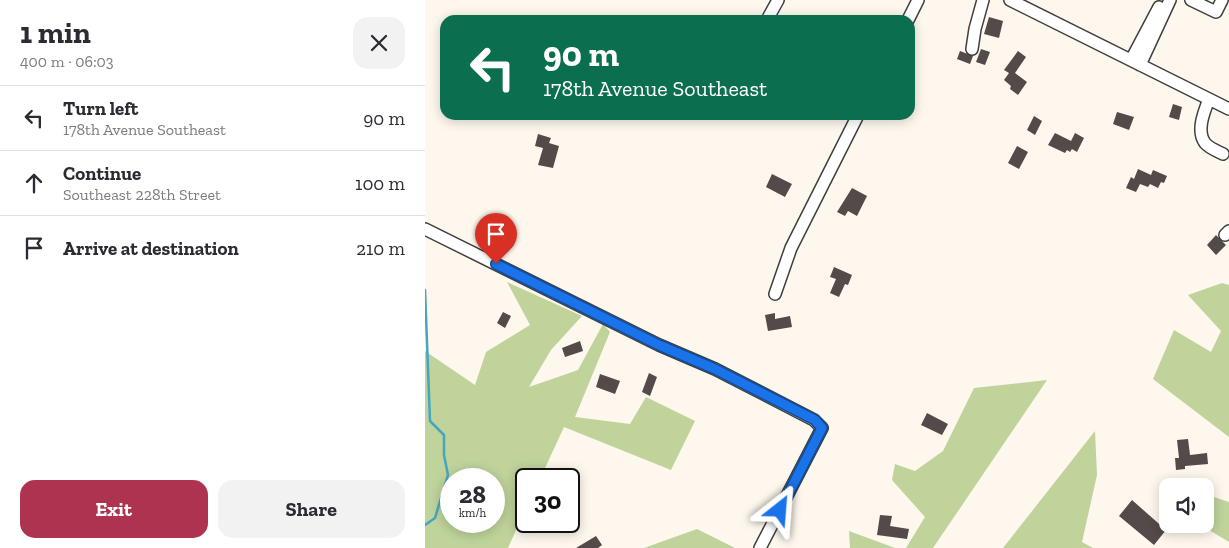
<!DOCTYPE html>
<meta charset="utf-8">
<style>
:root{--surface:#fff;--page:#f2f2f3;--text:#2b2b33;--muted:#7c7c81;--line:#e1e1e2;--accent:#ad3351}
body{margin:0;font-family:"Zilla Slab",serif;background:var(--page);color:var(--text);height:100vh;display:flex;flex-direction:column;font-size:19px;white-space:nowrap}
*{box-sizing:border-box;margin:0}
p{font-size:16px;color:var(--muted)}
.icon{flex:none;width:28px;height:28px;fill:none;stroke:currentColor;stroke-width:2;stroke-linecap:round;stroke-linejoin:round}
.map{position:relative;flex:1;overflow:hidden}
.panel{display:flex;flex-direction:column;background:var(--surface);width:425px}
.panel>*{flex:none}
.guide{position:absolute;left:15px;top:15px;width:475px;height:105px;border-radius:15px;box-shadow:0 2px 12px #0003;background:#0b6e4f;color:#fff;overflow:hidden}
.buttons{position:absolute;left:734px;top:478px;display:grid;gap:10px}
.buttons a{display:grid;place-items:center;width:55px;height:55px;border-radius:10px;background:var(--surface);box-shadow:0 2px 12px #0003;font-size:25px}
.speed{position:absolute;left:15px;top:468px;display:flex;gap:10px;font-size:25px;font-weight:700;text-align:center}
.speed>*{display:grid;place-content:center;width:65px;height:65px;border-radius:50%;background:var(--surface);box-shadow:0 2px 12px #0003;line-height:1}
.speed small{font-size:12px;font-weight:400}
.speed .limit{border:2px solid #111;border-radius:8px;background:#fff;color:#111}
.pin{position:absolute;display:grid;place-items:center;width:42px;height:42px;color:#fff;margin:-51px -21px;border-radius:50% 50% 50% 0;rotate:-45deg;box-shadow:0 0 5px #0007}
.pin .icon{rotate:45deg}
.me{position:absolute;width:55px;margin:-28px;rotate:28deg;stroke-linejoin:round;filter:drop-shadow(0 0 4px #0008)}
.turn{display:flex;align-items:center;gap:18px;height:105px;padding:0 20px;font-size:22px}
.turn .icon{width:65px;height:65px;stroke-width:2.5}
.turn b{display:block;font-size:35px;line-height:42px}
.round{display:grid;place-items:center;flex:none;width:52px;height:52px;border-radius:15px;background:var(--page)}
.overview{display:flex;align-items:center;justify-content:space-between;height:85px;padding:0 20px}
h1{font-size:30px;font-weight:700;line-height:38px}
.action{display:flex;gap:10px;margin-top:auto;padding:10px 20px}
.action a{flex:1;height:58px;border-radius:15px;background:var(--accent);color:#fff;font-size:20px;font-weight:700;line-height:58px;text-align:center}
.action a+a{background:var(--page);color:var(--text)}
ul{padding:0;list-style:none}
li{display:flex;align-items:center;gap:15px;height:65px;padding:0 20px;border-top:1px solid var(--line)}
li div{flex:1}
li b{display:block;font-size:19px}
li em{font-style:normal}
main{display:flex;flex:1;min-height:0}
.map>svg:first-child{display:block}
.forest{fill:#bfd39b;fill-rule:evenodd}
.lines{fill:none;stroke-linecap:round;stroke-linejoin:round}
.stream{stroke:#46a6be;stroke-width:2.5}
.building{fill:#534b49}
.minor-casing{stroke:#3f3f3f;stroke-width:14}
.minor{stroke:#fff;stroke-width:11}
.route-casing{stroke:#114b97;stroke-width:12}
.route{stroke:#1a73e8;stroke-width:9}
</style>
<main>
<section class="panel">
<div class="overview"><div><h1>1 min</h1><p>400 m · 06:03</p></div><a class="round"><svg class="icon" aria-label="close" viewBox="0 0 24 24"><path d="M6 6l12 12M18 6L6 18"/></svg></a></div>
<ul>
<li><svg class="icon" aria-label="left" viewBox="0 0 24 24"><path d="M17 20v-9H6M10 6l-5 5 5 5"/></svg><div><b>Turn left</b><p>178th Avenue Southeast</p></div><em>90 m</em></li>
<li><svg class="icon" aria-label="ahead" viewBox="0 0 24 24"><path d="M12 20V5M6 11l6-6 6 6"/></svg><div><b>Continue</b><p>Southeast 228th Street</p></div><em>100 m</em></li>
<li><svg class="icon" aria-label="arrive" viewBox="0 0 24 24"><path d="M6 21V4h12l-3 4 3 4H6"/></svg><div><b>Arrive at destination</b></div><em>210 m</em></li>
</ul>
<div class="action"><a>Exit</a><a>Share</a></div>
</section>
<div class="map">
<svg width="804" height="548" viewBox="0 0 804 548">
<rect width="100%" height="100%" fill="#fdf7ed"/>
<path class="forest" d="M82,282l75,34 -31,34 -22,37 49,-17 25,-46 7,8 -35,85 55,7 16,-27 49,24 -24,49 -107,-43 -24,52h-14v29l-18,40h-83v-197l50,34 11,-33 44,-27zM26,479h43v42h-43z
M797,283l7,2v152l-76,-58 21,-49 37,22 10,-21 -33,-36z
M622,380l-114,168h-27l19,-31 -33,-37 3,-16 20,7 28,-20 31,-63z
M670,431l2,44 -15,67 11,6h-90z
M780,494l24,8v40l-30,-18h6z
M272,529l38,19h-91z
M424,531l46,17h-45z"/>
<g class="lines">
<path class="stream" d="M0,290l5,131 14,14v20l4,20 -13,43 -10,7"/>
</g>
<path class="building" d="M564,17l14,4 -4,17 -15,-4z
M556,49l9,3 -5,13 -9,-3z
M535,51l13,5 -3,8 -13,-5z
M593,51l8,6 -11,16 12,9 -9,13 -8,-6 1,-3 -7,-6 5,-7 -5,-3z
M748,104l9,3 -3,13 -10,-3z
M692,112l17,5 -5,13 -16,-6z
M609,116l8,5 -7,14 -8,-5z
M630,133l16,8 4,-8 9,5 -7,14 -5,-3 -2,3 -3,-2 -2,3 -17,-8z
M113,134l13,4 -2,5 10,3 -6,22 -15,-3 5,-17 -8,-2z
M592,146l11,6 -9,17 -11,-6z
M713,169l13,6 2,-5 14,6 -3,7 -3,-1 -3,6 -8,-4 -2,3 -8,-3 -4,8 -10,-4 5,-11 3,2z
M347,174l20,10 -7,13 -19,-10z
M427,188l15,8 -10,20 -9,-5 -3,5 -8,-4z
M791,235l10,10 -10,10 -9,-10z
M409,267l18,8 -4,10 -3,-1 -6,13 -9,-4 6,-14 -6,-2z
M78,312l8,4 -6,12 -8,-5z
M350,313v6l15,-3 2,11 -24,4 -3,-16z
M155,341l3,10 -18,6 -3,-9z
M224,373l8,4 -7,19 -8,-4z
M175,374l20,7 -5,13 -19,-7z
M502,413l21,11 -6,11 -21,-10z
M763,439l2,16 17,-2 1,11 -23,2v3l-9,1 -1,-12h4l-2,-18z
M707,500l34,30 -12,15 -35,-29z
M455,515l12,1 -2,10 19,3 -2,10 -30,-4z
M171,536l6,9 -4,3h-22z"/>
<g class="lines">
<g class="minor-casing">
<path id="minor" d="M585,0l219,109
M766,0l25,12 6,-12
M342,20l11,-20
M483,20l10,-20
M547,49l3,-20 8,-29
M706,60l28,-53
M715,65l30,-65
M784,99c-5,13 -13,32 -4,44 4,5 12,8 18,11
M0,229l234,116 56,24 99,51 8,8 -62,120
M800,235l4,-4
M350,294l16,-46 67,-133"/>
</g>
<use href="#minor" class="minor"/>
</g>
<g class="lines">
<g class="route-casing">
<path id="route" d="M71,264l163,81 56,24 100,51 7,8 -42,82"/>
</g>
<use href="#route" class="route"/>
</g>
</svg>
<div class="buttons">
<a><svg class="icon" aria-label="sound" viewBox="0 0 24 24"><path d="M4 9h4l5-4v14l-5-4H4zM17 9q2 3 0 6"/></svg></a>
</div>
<div class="speed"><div>28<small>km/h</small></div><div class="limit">30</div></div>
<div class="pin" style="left:71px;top:264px;background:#d93025"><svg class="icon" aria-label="arrive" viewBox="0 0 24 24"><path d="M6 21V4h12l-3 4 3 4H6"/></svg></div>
<svg class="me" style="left:355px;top:510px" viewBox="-20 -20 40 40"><path d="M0-17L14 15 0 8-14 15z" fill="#1a73e8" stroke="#fff" stroke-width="4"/></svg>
<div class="guide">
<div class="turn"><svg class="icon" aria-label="left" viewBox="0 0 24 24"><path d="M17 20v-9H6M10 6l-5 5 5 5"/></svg><div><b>90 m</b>178th Avenue Southeast</div></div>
</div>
</div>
</main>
